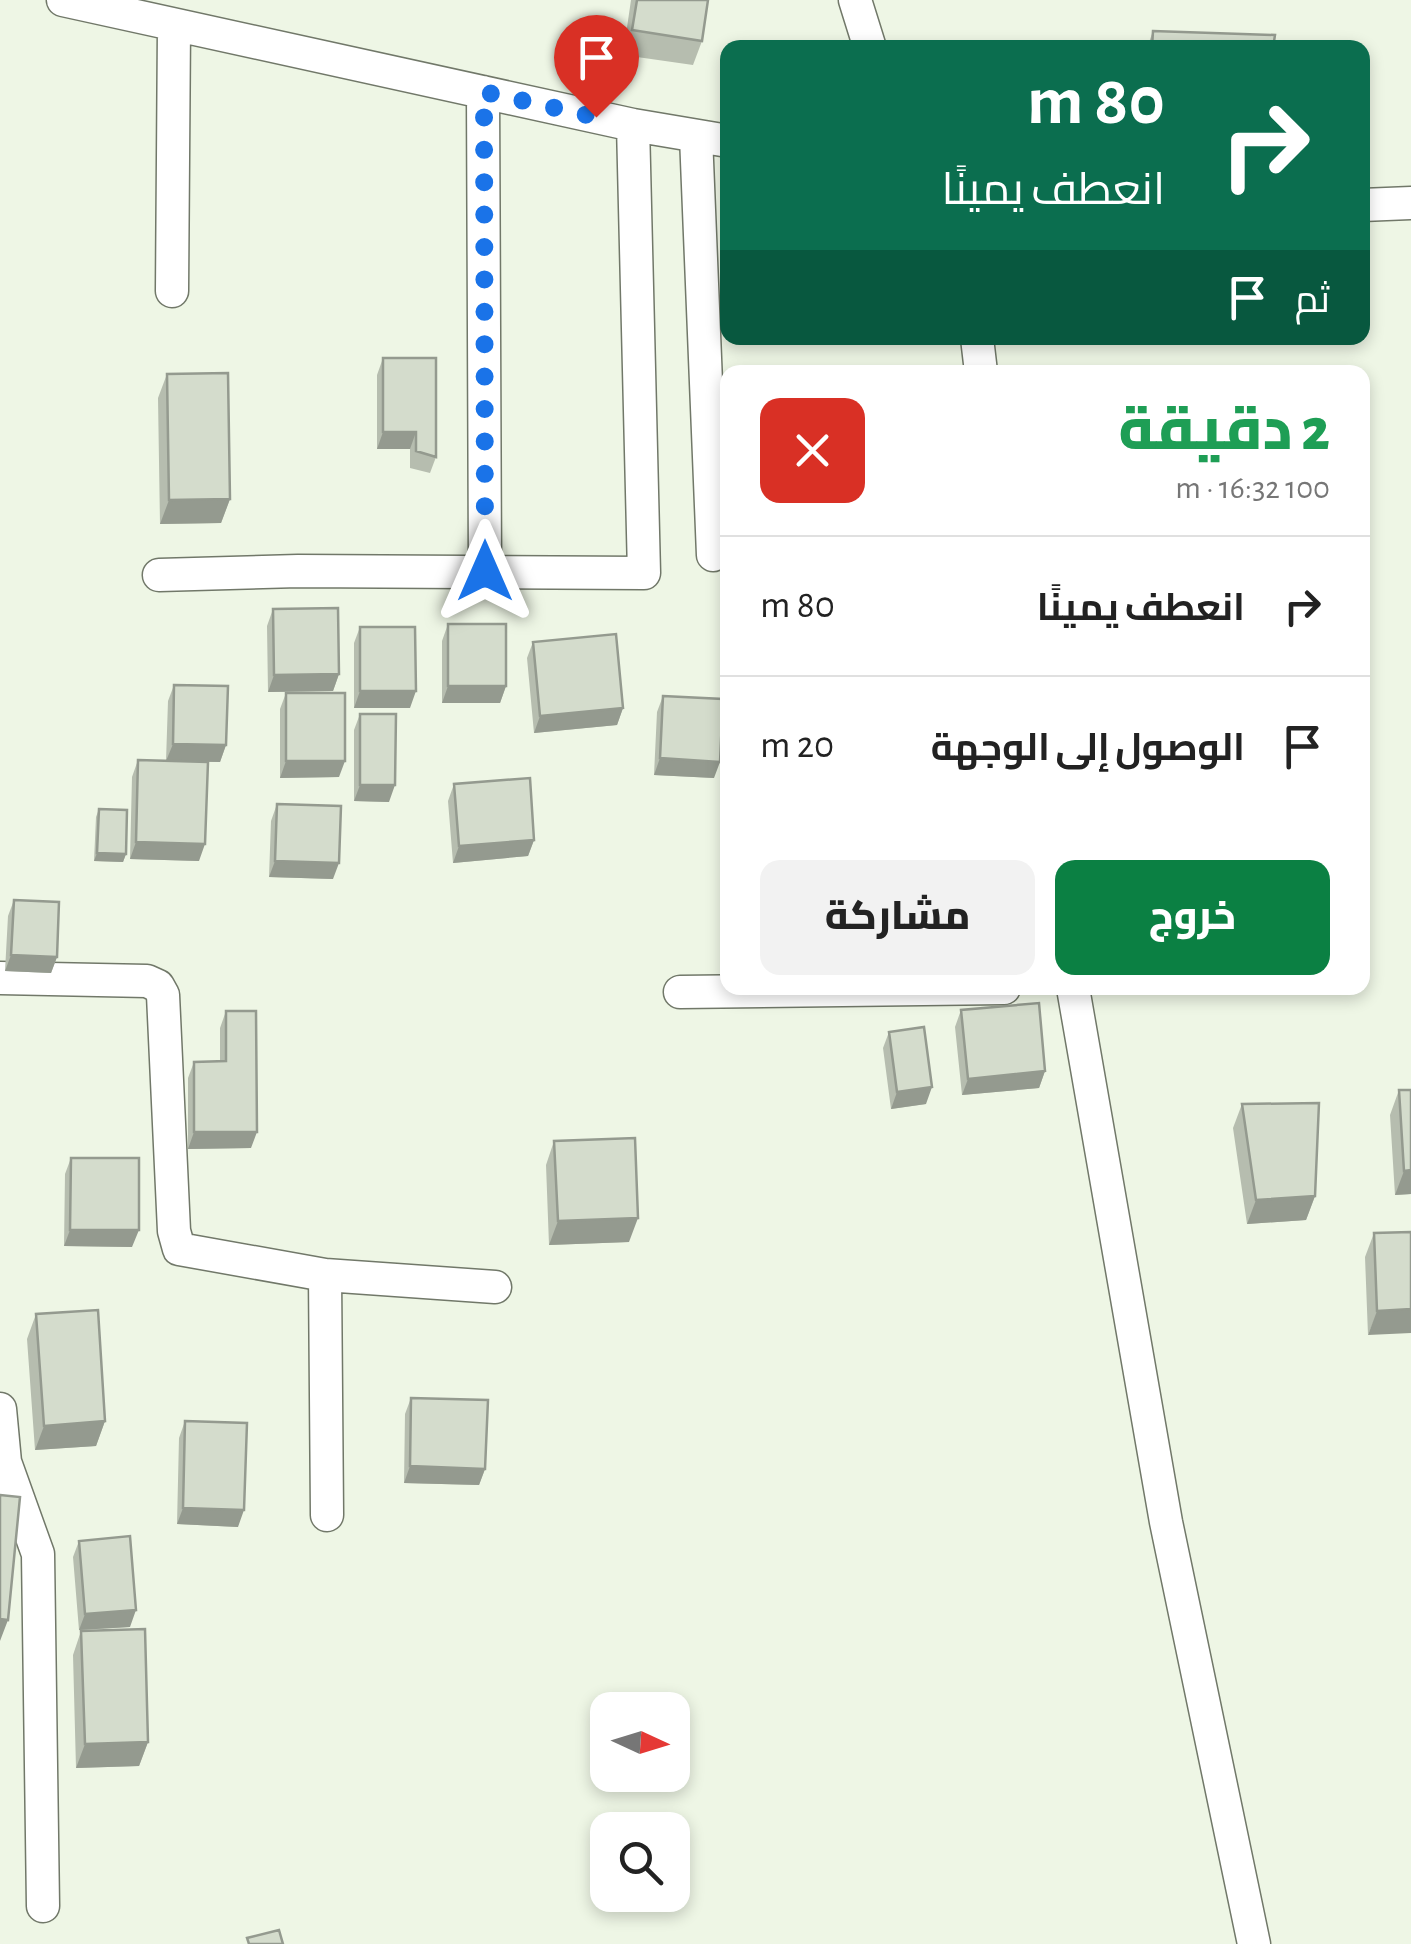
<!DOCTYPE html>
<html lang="ar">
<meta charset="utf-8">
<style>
:root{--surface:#fff;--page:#f2f2f2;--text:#222;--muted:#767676;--line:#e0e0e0;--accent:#0b8043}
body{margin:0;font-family:"Alegreya Sans",Cairo,sans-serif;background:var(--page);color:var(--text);direction:rtl;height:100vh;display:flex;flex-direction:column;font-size:38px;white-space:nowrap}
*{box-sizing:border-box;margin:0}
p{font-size:32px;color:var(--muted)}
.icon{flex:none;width:55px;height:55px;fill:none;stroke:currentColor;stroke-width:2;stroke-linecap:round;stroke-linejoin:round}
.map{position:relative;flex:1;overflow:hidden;direction:ltr}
.panel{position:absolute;left:720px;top:365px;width:650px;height:630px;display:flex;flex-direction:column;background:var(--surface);border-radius:20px;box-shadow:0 5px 15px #0003;direction:rtl}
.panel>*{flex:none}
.guide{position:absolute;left:720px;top:40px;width:650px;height:305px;border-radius:20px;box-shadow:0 5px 15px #0003;direction:rtl;background:#0b6e4f;color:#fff;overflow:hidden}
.needle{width:65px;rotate:94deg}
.controls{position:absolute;left:590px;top:1692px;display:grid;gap:20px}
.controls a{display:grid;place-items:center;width:100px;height:100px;border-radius:20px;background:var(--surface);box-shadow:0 5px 15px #0003;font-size:50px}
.pin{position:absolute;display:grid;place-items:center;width:85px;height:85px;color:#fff;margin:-102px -42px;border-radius:50% 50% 50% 0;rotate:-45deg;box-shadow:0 0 10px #0007}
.pin .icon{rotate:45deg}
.me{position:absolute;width:110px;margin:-55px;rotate:0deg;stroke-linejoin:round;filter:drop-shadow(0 0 8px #0008)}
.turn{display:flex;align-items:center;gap:35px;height:210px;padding:0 40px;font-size:45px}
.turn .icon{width:130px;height:130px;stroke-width:2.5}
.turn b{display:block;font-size:70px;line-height:85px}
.then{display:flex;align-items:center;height:95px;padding:0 40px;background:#0003;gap:20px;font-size:38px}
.round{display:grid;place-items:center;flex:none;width:105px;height:105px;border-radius:20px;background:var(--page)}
.head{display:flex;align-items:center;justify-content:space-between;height:170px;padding:0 40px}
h1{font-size:60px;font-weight:800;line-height:75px;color:#1e9e55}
.action{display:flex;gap:20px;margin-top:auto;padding:20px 40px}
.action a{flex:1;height:115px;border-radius:20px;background:var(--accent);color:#fff;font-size:40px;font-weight:800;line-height:115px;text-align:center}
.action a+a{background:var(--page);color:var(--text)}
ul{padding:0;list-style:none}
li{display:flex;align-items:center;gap:30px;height:140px;padding:0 40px;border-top:2px solid var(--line)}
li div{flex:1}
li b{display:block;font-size:38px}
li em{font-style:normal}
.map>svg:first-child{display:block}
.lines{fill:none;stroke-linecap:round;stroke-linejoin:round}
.minor-casing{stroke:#717869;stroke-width:35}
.minor{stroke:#fff;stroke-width:32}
.wall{fill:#b6bdaf}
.shaded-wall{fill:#949a8f}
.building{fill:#d4dccc;stroke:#949a8f;stroke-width:2.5}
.route{stroke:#1a73e8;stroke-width:18;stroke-dasharray:0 32.4}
</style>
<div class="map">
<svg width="1411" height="1944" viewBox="0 0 1411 1944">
<rect width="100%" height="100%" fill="#eef6e5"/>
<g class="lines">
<g class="minor-casing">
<path id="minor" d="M63,0l570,125 95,16
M855,0l15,48
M483,92l2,479
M696,136l17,419
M1362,205l49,-2
M172,291l2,-265
M977,338l4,34
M159,575l139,-4 346,2 -11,-448
M0,978l147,3 11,5 5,9 11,236 5,18 146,26 170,12
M1073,988l93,534 88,422
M680,992l324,-4
M325,1275l2,240
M0,1409l5,53 33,92 5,352"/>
</g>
<use href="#minor" class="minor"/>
</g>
<path class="wall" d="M631,0h77l-6,41 -9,24 -70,-10z
M1153,31l120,17h-126z
M383,358l53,99 -6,16 -20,-5v-19h-33v-74z
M167,374l63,125 -9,24 -61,1 -2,-126z
M273,609l66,65 -6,17 -65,1 -1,-66z
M448,624l58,62 -6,17h-58v-62z
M360,627l50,81h-56v-65z
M533,642l90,66 -6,17 -83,8 -7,-75z
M174,685l52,60 -6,17 -54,-1 2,-60z
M286,693l53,84 -59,1v-69z
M663,696l51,82 -60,-3 3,-63z
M360,714l29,88 -35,-1v-71z
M138,760l61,101 -69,-2 2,-82z
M454,784l80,56 -6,16 -75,7 -5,-62z
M277,804l56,75 -64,-2 2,-56z
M99,809l27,45 -3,8 -29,-1 2,-44z
M14,900l43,57 -6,16 -46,-2 3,-55z
M961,1010l84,61 -6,17 -77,7 -7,-68z
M226,1011l25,137 -63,1v-71l6,-16 26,-1v-33z
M889,1032l37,72 -35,5 -8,-61z
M1399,1090h12v104l-16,1 -5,-80z
M1242,1104l73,92 -9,24 -59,4 -14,-96z
M554,1141l75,101 -80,3 -3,-80z
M71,1158l61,89 -68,-1 1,-72z
M1411,1232l-43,103 -3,-78 9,-24z
M36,1314l69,107 -9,25 -61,4 -8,-111z
M411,1398l74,71 -6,16 -75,-2 1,-69z
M185,1421l53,106 -61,-3 2,-86z
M79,1541l51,86 -51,3 -6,-73z
M81,1631l67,111 -9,24 -63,2 -3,-113z"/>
<path class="shaded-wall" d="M383,432h33l-6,17h-33z
M230,499l-9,24 -61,1 9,-24z
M339,674l-6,17 -65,1 6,-17z
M448,686h58l-6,17h-58z
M360,691h56l-6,17h-56z
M623,708l-6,17 -83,8 6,-17z
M173,744l53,1 -6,17 -54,-1z
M660,758l60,4 -6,16 -60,-3z
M286,761h59l-6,16 -59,1z
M360,785h35l-6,17 -35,-1z
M534,840l-6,16 -75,7 6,-17z
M136,842l69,2 -6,17 -69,-2z
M97,853l29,1 -3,8 -29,-1z
M275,861l64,2 -6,16 -64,-2z
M11,955l46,2 -6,16 -46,-2z
M1045,1071l-6,17 -77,7 6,-16z
M932,1087l-6,17 -35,5 6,-17z
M194,1132h63l-6,16 -63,1z
M1411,1170v24l-16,1 9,-24z
M1315,1196l-9,24 -59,4 9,-24z
M638,1218l-9,24 -80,3 9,-24z
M70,1230h69l-7,17 -68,-1z
M1411,1309v24l-43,2 9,-24z
M105,1421l-9,25 -61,4 9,-24z
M410,1466l75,3 -6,16 -75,-2z
M183,1508l61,2 -6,17 -61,-3z
M136,1610l-6,17 -51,3 6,-16z
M0,1619l8,1 -8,21z
M148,1742l-9,24 -63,2 9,-24z"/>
<path class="building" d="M637,0h71l-6,41 -70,-11z
M1153,31l122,4 -2,13h-121z
M383,358h53v99l-20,-6v-19h-33z
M228,373l2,126 -61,1 -2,-126z
M338,608l1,66 -65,1 -1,-66z
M448,624h58v62h-58z
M360,627h55l1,64h-56z
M616,634l7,74 -83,8 -7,-74z
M174,685l54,1 -2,59 -53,-1z
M286,693h59v68h-59z
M663,696l60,3 -3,63 -60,-4z
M360,714h36l-1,71h-35z
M138,760l70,2 -3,82 -69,-2z
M530,778l4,62 -75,6 -5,-62z
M277,804l64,2 -2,57 -64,-2z
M99,809l28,1 -1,44 -29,-1z
M14,900l45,2 -2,55 -46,-2z
M1039,1003l6,68 -77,8 -7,-69z
M226,1011h30l1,121h-63v-70l32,-1z
M924,1027l8,60 -35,5 -8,-60z
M1399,1090h12v80l-7,1z
M1319,1103l-4,93 -59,4 -14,-96z
M635,1138l3,80 -80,3 -4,-80z
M71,1158h68v72h-69z
M1411,1232v77l-34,2 -3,-78z
M98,1310l7,111 -61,5 -8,-112z
M411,1398l77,2 -3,69 -75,-3z
M185,1421l62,2 -3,87 -61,-2z
M0,1495l20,2 -12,123 -8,-1z
M130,1536l6,74 -51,4 -6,-73z
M145,1629l3,113 -63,2 -4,-113z
M279,1930l4,14h-34l-2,-6z"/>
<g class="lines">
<path class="route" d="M485,571l-1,-479 112,25"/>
</g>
</svg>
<div class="controls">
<a><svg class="needle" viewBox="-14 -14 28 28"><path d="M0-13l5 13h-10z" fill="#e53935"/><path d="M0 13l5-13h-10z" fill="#767676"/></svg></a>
<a><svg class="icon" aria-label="search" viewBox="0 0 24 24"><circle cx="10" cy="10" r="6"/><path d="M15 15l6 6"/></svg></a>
</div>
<div class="pin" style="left:596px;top:117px;background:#d93025"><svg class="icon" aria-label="arrive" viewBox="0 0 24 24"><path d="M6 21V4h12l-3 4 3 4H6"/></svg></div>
<svg class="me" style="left:485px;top:571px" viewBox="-20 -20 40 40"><path d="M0-17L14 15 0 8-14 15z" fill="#1a73e8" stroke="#fff" stroke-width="4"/></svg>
<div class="guide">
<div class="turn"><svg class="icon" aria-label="right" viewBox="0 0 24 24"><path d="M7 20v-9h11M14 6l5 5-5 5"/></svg><div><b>80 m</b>انعطف يمينًا</div></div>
<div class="then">ثم<svg class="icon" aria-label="arrive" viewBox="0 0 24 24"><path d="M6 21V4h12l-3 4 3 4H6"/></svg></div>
</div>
<section class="panel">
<div class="head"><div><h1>2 دقيقة</h1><p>100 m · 16:32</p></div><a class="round" style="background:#d93025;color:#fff"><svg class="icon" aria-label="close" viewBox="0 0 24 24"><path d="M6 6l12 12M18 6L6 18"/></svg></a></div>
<ul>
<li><svg class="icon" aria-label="right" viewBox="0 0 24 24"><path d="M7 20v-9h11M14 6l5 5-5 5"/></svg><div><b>انعطف يمينًا</b></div><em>80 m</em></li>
<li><svg class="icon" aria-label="arrive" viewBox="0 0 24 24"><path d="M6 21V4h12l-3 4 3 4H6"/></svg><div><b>الوصول إلى الوجهة</b></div><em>20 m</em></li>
</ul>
<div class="action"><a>خروج</a><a>مشاركة</a></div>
</section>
</div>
